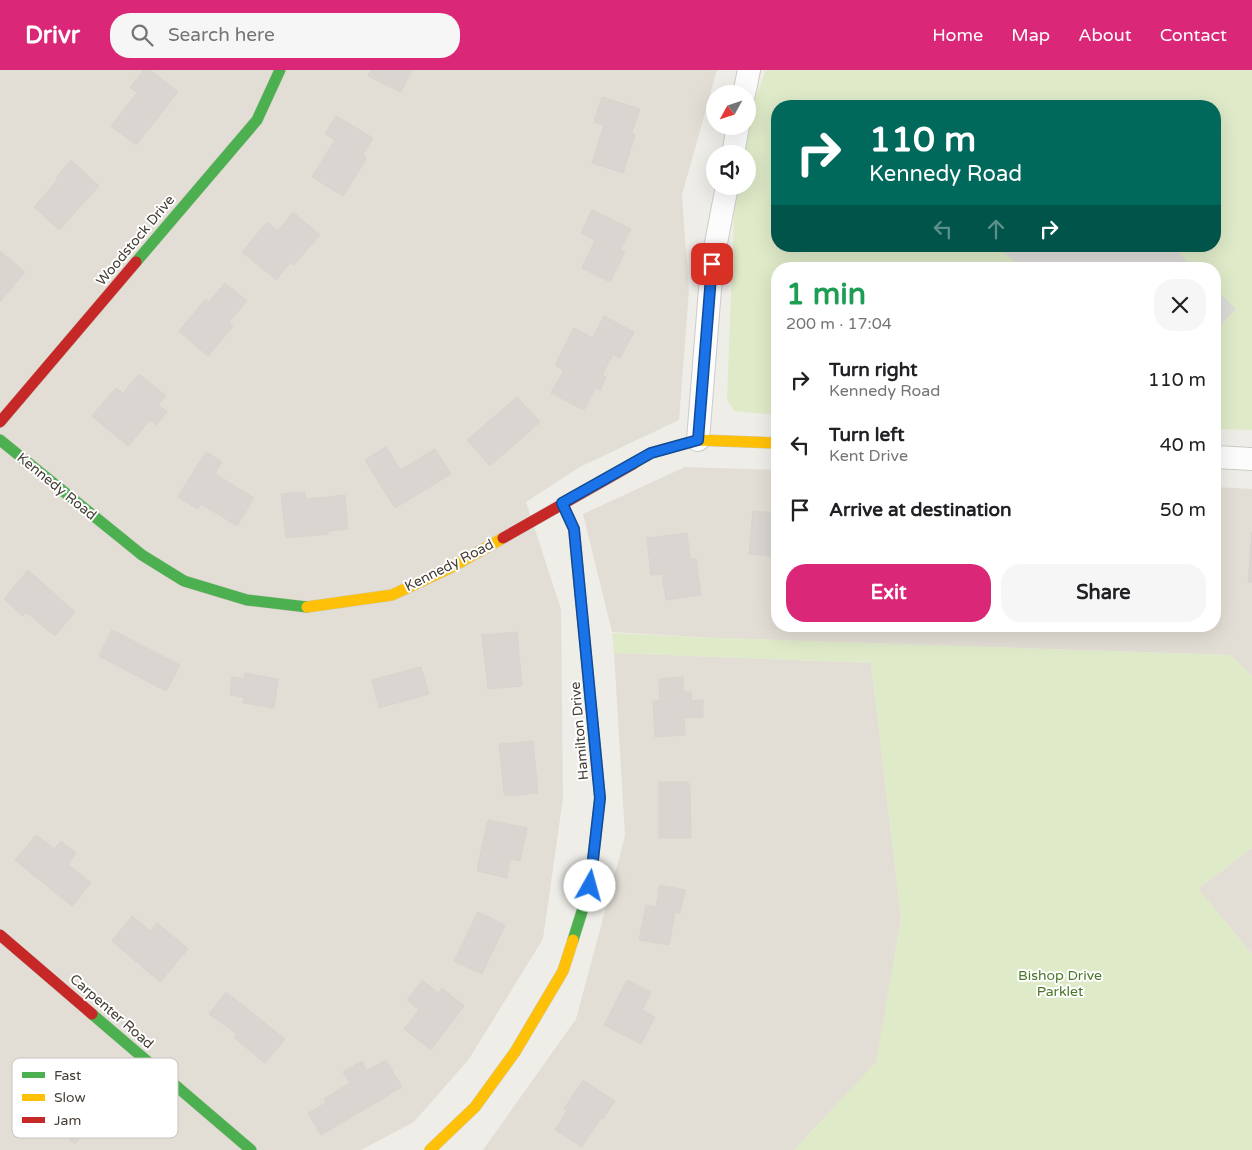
<!DOCTYPE html>
<meta charset="utf-8">
<style>
:root{--surface:#fff;--page:#f6f6f6;--text:#202124;--muted:#757577;--accent:#db2777}
body{margin:0;font-family:"Varela Round",sans-serif;background:var(--page);color:var(--text);height:100vh;display:flex;flex-direction:column;font-size:19px;white-space:nowrap}
*{box-sizing:border-box;margin:0}
p{font-size:16px;color:var(--muted)}
.icon{flex:none;width:28px;height:28px;fill:none;stroke:currentColor;stroke-width:2;stroke-linecap:round;stroke-linejoin:round}
.map{position:relative;flex:1;overflow:hidden}
.details{position:absolute;left:771px;top:192px;width:450px;height:370px;display:flex;flex-direction:column;background:var(--surface);border-radius:20px;box-shadow:0 5px 20px #0002}
.details>*{flex:none}
.banner{position:absolute;left:771px;top:30px;width:450px;height:152px;border-radius:20px;box-shadow:0 5px 20px #0002;background:#00695c;color:#fff;overflow:hidden}
.needle{width:32px;rotate:230deg}
.buttons{position:absolute;left:706px;top:15px;display:grid;gap:10px}
.buttons a{display:grid;place-items:center;width:50px;height:50px;border-radius:50%;background:var(--surface);box-shadow:0 5px 20px #0002;font-size:25px}
.pin{position:absolute;display:grid;place-items:center;width:42px;height:42px;color:#fff;margin:-21px;border-radius:10px;box-shadow:0 2px 8px #0006}
.me{position:absolute;width:55px;margin:-28px;rotate:7deg;stroke-linejoin:round;filter:drop-shadow(0 0 4px #0008)}
.turn{display:flex;align-items:center;gap:18px;height:105px;padding:0 15px;font-size:22px}
.turn .icon{width:65px;height:65px;stroke-width:2.5}
.turn b{display:block;font-size:35px;line-height:42px}
.lanes{display:flex;align-items:center;height:48px;padding:0 15px;background:#0003;justify-content:center;gap:25px;direction:ltr}
.lanes .off{opacity:.35}
.round{display:grid;place-items:center;flex:none;width:52px;height:52px;border-radius:20px;background:var(--page)}
.head{display:flex;align-items:center;justify-content:space-between;height:85px;padding:0 15px}
h1{font-size:30px;font-weight:800;line-height:38px;color:#1e9e55}
.action{display:flex;gap:10px;margin-top:auto;padding:10px 15px}
.action a{flex:1;height:58px;border-radius:20px;background:var(--accent);color:#fff;font-size:20px;font-weight:800;line-height:58px;text-align:center}
.action a+a{background:var(--page);color:var(--text)}
ul{padding:0;list-style:none}
li{display:flex;align-items:center;gap:15px;height:65px;padding:0 15px}
li div{flex:1}
li b{display:block;font-size:19px}
li em{font-style:normal}
header{display:flex;align-items:center;gap:30px;box-sizing:border-box;height:70px;padding:0 25px;background:var(--accent);color:#fff}
header strong{font-size:24px}
nav{display:flex;gap:28px;margin-inline-start:auto;font-size:18px}
.search{width:350px;height:45px;background:var(--page);display:flex;align-items:center;gap:12px;box-sizing:border-box;padding:0 18px;border-radius:20px;color:var(--muted);font-size:19px}
.map>svg:first-child{display:block}
.residential{fill:#e3ded5}
.green{fill:#deeac8;fill-rule:evenodd}
.parking{fill:#dedcd8}
.building{fill:#d9d6d1;stroke:#d7d4ce}
.lines{fill:none;stroke-linecap:round;stroke-linejoin:round}
.street-casing{stroke:#cdcbc6;stroke-width:24}
.fast-casing{stroke:#cecabf;stroke-width:12}
.slow-casing{stroke:#cecabf;stroke-width:12}
.jam-casing{stroke:#cecabf;stroke-width:12}
.street{stroke:#fdfcfc;stroke-width:22}
.fast{stroke:#4caf50;stroke-width:11}
.slow{stroke:#ffc107;stroke-width:11}
.jam{stroke:#c62828;stroke-width:11}
.route-casing{stroke:#114b97;stroke-width:12}
.route{stroke:#1a73e8;stroke-width:9}
.labels{text-anchor:middle;stroke-width:4;stroke-linejoin:round;paint-order:stroke}
.street-label{font-size:14px;fill:#453e35;stroke:#fff}
.park-label{font-size:14px;fill:#4a7629;stroke:#fff}
.key{fill:#fff;stroke:#c7c5c2;stroke-width:1}
.key-label{font-size:14px;fill:#453e35}
</style>
<header>
<strong>Drivr</strong>
<div class="search"><svg class="icon" aria-label="search" viewBox="0 0 24 24"><circle cx="10" cy="10" r="6"/><path d="M15 15l6 6"/></svg>Search here</div>
<nav><a>Home</a><a>Map</a><a>About</a><a>Contact</a></nav>
</header>
<div class="map">
<svg width="1252" height="1080" viewBox="0 0 1252 1080">
<rect width="100%" height="100%" fill="#efede8"/>
<path class="residential" d="M0,0h717l-35,125 7,95 -10,130 -99,47 -54,35 35,107 2,189 -20,141 -74,120 -55,63 -53,28h-361z
M685,397l92,3 1,156h437v-139l37,2v187l-22,-21 -514,-17 -104,-6 -29,-118z
M614,583l257,10 30,255 -24,144 -83,88h-311l93,-131 49,-183z
M1252,778v106l-54,-65z"/>
<path class="green" d="M766,0h486v360l-37,-1v-160h-437l-1,146 -43,-4 -7,-11 8,-210v-4h13v-32h-7l12,-50zM778,36h437v140h-437z
M612,563l104,5 514,17 22,21v172l-54,41 54,65v196h-458l82,-88 25,-144 -30,-255 -257,-10z"/>
<path class="parking" d="M997,176h175l23,23h-52l-9,-4 -2,4h-110z
M1215,219l21,20 -21,22z"/>
<path class="building" d="M144,0h6l28,22 -42,53 -25,-19 26,-33 -7,-6z
M371,0h41l-11,22 -33,-16z
M602,27l38,12 -8,23 3,3 -12,38 -31,-10 12,-38 -10,-3z
M336,46l37,22 -10,16 3,5 -23,37 -31,-19 23,-37 -10,-6z
M71,90l28,26 -40,44 -25,-23 23,-26v-5z
M592,140l39,19 -11,21 5,2 -15,30 -28,-14 13,-28 -14,-7z
M293,142l27,23 -26,30 -3,-3 -15,18 -34,-28 25,-30 11,9z
M0,181l25,21 -25,30z
M225,213l22,18 -18,21 4,4 -25,30 -29,-25 27,-32 3,3z
M604,246l30,16 -14,26 -7,-4 -11,21 4,2 -6,13 -4,-3 -12,23 -33,-17 13,-23 -9,-5 19,-37 19,10z
M139,304l27,22 -8,9 9,7 -11,13 -6,-5 -22,26 -36,-30 24,-28 7,5z
M517,327l23,25 -50,44 -23,-26z
M386,377l15,23 34,-21 16,25 -56,34 -30,-48z
M206,382l16,10 -7,12 39,24 -17,28 -36,-22 -3,5 -20,-12z
M305,422l1,7 39,-4 3,34 -20,2v3l-42,4 -5,-44z
M753,441l25,2v44l-29,-3z
M1252,462v50h-4z
M687,463l3,26h6l5,36 -35,5 -4,-26 -11,1 -4,-37z
M28,500l47,42 -20,24 -29,-24 -3,4 -19,-17z
M112,560l68,35 -14,26 -67,-35z
M517,562l5,54 -34,3 -6,-54z
M421,597l8,27 -50,14 -7,-28z
M245,603l33,6 -4,29 -31,-5 1,-6 -14,-2 2,-18 12,2z
M683,607l1,15h7l1,9 11,-1v17l-19,1 1,17 -30,2 -2,-36h7l-1,-22z
M533,671l5,52 -31,3 -3,-2 -5,-50z
M659,712h29l2,4 1,52h-32z
M489,750l38,8 -7,33 -10,-2 -3,19 -30,-7 10,-49z
M36,765l18,14 7,-8 15,12 -8,11 23,19 -19,23 -57,-46z
M660,815l25,5 -5,23 -5,-1 -6,33 -30,-5 7,-35 10,2z
M478,842l27,13 -23,49 -28,-13z
M132,846l18,15 7,-8 31,26 -28,33 -48,-41z
M422,910l16,13 4,-5 22,18 -33,44 -27,-21 15,-19 -12,-10z
M627,910l24,12 -9,18 13,7 -14,27 -37,-19z
M226,922l59,47 -20,24 -31,-25 3,-4 -28,-20z
M386,990l16,27 -81,48 -13,-22 18,-10 -2,-4 26,-16 -7,-11 19,-11 5,10z
M52,1007l46,40 -23,27 -46,-39z
M583,1010l32,21 -12,18 -2,-1 -19,29 -27,-17 12,-19 -3,-2z"/>
<g class="lines">
<g class="street-casing">
<path id="street" d="M744,24l5,-24
M733,84l5,-28
M698,370l14,-176 15,-78
M1215,387l37,2"/>
</g>
<g class="fast-casing">
<path id="fast" d="M136,192l121,-142 23,-50
M0,370l142,115 42,26 63,19 60,7
M573,870l17,-54 10,-88 -21,-215
M92,944l159,136"/>
</g>
<g class="slow-casing">
<path id="slow" d="M633,394l18,-11 47,-13 80,3
M562,433l12,26 5,54
M307,537l85,-12 60,-28 51,-29
M430,1080l45,-43 40,-55 48,-81 10,-31"/>
</g>
<g class="jam-casing">
<path id="jam" d="M0,352l136,-160
M503,468l130,-74
M0,865l92,79"/>
</g>
<use href="#street" class="street"/>
<use href="#fast" class="fast"/>
<use href="#slow" class="slow"/>
<use href="#jam" class="jam"/>
</g>
<g class="lines">
<g class="route-casing">
<path id="route" d="M590,816l10,-88 -26,-269 -12,-26 89,-50 47,-13 14,-176"/>
</g>
<use href="#route" class="route"/>
</g>
<g class="labels">
<g class="street-label">
<text transform="translate(135 170) rotate(-50)" y="5">Woodstock Drive</text>
<text transform="translate(57 416) rotate(39)" y="5">Kennedy Road</text>
<text transform="translate(449 495) rotate(-27)" y="5">Kennedy Road</text>
<text transform="translate(579 661) rotate(-95)" y="5">Hamilton Drive</text>
<text transform="translate(112 941) rotate(41)" y="5">Carpenter Road</text>
</g>
<g class="park-label">
<text x="1060" y="910">Bishop Drive<tspan x="1060" dy="16">Parklet</tspan></text>
</g>
</g>
<rect x="12" y="988" width="166" height="80" rx="8" class="key"/>
<rect x="22" y="1002" width="23" height="6" fill="#4caf50"/>
<rect x="22" y="1024" width="23" height="7" fill="#ffc107"/>
<rect x="22" y="1047" width="23" height="6" fill="#c62828"/>
<g class="key-label">
<text x="54" y="1010">Fast</text>
<text x="54" y="1032">Slow</text>
<text x="54" y="1055">Jam</text>
</g>
</svg>
<div class="buttons">
<a><svg class="needle" viewBox="-14 -14 28 28"><path d="M0-13l5 13h-10z" fill="#e53935"/><path d="M0 13l5-13h-10z" fill="#757577"/></svg></a>
<a><svg class="icon" aria-label="sound" viewBox="0 0 24 24"><path d="M4 9h4l5-4v14l-5-4H4zM17 9q2 3 0 6"/></svg></a>
</div>
<div class="pin" style="left:712px;top:194px;background:#d93025"><svg class="icon" aria-label="arrive" viewBox="0 0 24 24"><path d="M6 21V4h12l-3 4 3 4H6"/></svg></div>
<svg class="me" style="left:590px;top:816px" viewBox="-20 -20 40 40"><circle r="19" fill="#fff"/><path d="M0-13L10 11 0 6-10 11z" fill="#1a73e8"/></svg>
<div class="banner">
<div class="turn"><svg class="icon" aria-label="right" viewBox="0 0 24 24"><path d="M7 20v-9h11M14 6l5 5-5 5"/></svg><div><b>110 m</b>Kennedy Road</div></div>
<div class="lanes"><svg class="icon off" aria-label="left" viewBox="0 0 24 24"><path d="M17 20v-9H6M10 6l-5 5 5 5"/></svg><svg class="icon off" aria-label="ahead" viewBox="0 0 24 24"><path d="M12 20V5M6 11l6-6 6 6"/></svg><svg class="icon" aria-label="right" viewBox="0 0 24 24"><path d="M7 20v-9h11M14 6l5 5-5 5"/></svg></div>
</div>
<section class="details">
<div class="head"><div><h1>1 min</h1><p>200 m · 17:04</p></div><a class="round"><svg class="icon" aria-label="close" viewBox="0 0 24 24"><path d="M6 6l12 12M18 6L6 18"/></svg></a></div>
<ul>
<li><svg class="icon" aria-label="right" viewBox="0 0 24 24"><path d="M7 20v-9h11M14 6l5 5-5 5"/></svg><div><b>Turn right</b><p>Kennedy Road</p></div><em>110 m</em></li>
<li><svg class="icon" aria-label="left" viewBox="0 0 24 24"><path d="M17 20v-9H6M10 6l-5 5 5 5"/></svg><div><b>Turn left</b><p>Kent Drive</p></div><em>40 m</em></li>
<li><svg class="icon" aria-label="arrive" viewBox="0 0 24 24"><path d="M6 21V4h12l-3 4 3 4H6"/></svg><div><b>Arrive at destination</b></div><em>50 m</em></li>
</ul>
<div class="action"><a>Exit</a><a>Share</a></div>
</section>
</div>
